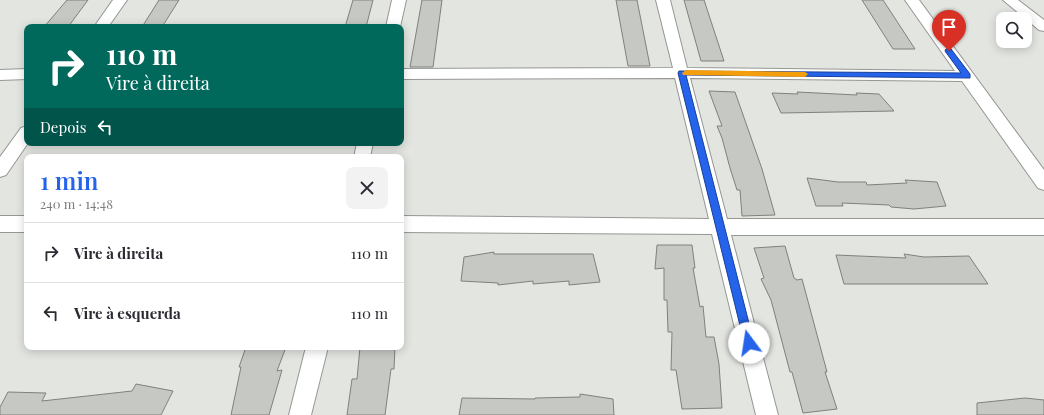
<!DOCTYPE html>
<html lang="pt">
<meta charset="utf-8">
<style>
:root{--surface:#fff;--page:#f2f2f3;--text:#2b2b33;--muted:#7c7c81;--line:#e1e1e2;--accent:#2563eb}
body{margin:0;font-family:"Playfair Display",serif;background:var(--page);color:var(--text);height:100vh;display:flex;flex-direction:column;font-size:15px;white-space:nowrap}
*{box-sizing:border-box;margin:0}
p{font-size:13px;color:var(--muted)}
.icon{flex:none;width:22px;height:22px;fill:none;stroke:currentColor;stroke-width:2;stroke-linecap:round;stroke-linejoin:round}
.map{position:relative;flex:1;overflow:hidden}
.drawer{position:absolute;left:24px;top:154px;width:380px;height:196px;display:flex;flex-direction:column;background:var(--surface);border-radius:8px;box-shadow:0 2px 10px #0003}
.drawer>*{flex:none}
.top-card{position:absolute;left:24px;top:24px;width:380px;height:122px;border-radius:8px;box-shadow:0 2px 10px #0003;background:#00695c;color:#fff;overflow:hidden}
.buttons{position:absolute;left:996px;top:12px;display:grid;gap:8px}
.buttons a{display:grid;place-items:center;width:36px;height:36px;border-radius:8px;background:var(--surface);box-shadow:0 2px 10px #0003;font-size:20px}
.pin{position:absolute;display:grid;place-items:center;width:34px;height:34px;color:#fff;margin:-41px -17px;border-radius:50% 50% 50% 0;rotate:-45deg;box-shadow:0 0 4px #0007}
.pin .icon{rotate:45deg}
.me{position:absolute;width:44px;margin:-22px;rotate:346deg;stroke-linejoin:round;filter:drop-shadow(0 0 3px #0008)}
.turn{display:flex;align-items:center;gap:14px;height:84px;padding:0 16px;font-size:18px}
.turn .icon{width:52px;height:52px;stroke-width:2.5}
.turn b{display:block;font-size:28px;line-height:34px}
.then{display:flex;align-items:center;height:38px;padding:0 16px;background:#0003;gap:8px;font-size:15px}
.round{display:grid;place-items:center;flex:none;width:42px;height:42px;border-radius:8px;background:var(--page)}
.headline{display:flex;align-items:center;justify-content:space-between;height:68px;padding:0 16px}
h1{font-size:24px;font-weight:600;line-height:30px;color:var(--accent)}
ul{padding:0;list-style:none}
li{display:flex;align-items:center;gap:12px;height:60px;padding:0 16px;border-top:1px solid var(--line)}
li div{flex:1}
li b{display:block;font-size:15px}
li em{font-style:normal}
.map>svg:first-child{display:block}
.building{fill:#c6c8c4;stroke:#7f817d}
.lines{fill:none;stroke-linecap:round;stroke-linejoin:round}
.minor-casing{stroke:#959793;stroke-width:2}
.minor{fill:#fff;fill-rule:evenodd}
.route{fill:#2563eb;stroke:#184099}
.slow{fill:#f59e0b}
</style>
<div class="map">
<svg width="1044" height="415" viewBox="0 0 1044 415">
<rect width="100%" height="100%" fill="#e3e5e1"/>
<path class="building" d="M67,0h21l-20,27h-24z
M159,0h20l-17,27h-20z
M353,0h20l-7,27h-21z
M422,0h20l-9,67h-23z
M616,0h21l13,66h-22z
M684,0h20l20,61h-23z
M862,0h21l32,49h-22z
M709,91l26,1 27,77 13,46 -33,1 -2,-26h-3l-7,-22 -8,-30 -5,-12h5z
M797,92l60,3 -1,-2 23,1 15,17 -113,2 -9,-20 26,1z
M807,178l31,4h28l1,3 40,-2 -2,-3 32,2 9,24 -32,3 -23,-2 -2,-2 -47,-2 1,3h-27z
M657,245h35l3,23h-2l7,39 3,-1 3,31h8l5,27 3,44 -40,1 -6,-39h-5l1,-38h-4l-1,-32h-3v-32l-9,1z
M785,246l9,32 3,2 5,-1 25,93h-2l12,37 -34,4 -11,-41h-2l-19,-72 -10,-21 3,-1 -10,-30z
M494,252v2h99l7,28 -31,3v-4l-36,3v-3l-35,4v-2l-37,-2 3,-24z
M904,254l20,3 45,-1 19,28h-144l-8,-29 70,3z
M246,347h40l-9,24 5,-1 -13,45h-38l10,-48h-2z
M360,347h35l-1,22h-3l-6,46h-38l5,-36h5z
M136,384l37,7 -12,24h-161v-8l8,-15 38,1 -4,8 90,-10z
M580,394l33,5 1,16h-155l3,-17 73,1v-1l45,-1z
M1025,398l19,2v15h-67v-12z"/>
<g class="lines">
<g class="minor-casing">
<path id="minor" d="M113,0h14l-19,27h-14z
M392,0h14l-6,27h-14z
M656,0h14l17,68 268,3 -50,-71h14l125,170v20l-6,-2 -76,-107 -272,-3 37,141h317v16h-313l47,180h-22l-44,-181 -311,-2v-16l308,3 -34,-141 -274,1v-10l272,-1z
M1003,0h15l26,20v11l-5,-1z
M27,69v10l-27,1v-10z
M27,126l1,17 -22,32 -6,2v-20l21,-29z
M357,143h16l-3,14h-16z
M0,216h27v16h-27z
M306,347h22l-17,68h-22z"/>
</g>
<use href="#minor" class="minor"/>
</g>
<path class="route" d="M946,49h5l19,25v4l-284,-3 68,268 -1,3 -4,2 -4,-2 -67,-273 1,-2 282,2 -16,-22z"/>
<path class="slow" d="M686,70l119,2 3,2 -3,3 -122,-2 -1,-2z"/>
</svg>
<div class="buttons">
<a><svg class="icon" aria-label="search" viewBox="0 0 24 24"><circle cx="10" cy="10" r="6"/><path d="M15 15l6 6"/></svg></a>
</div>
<div class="pin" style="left:949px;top:51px;background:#d93025"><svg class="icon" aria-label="arrive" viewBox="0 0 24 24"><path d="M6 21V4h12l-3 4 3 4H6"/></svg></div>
<svg class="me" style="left:749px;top:343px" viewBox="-20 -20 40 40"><circle r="19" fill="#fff"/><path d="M0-13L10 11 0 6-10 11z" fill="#2563eb"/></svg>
<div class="top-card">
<div class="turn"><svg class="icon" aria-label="right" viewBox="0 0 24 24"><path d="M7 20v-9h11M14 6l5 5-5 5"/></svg><div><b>110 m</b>Vire à direita</div></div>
<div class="then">Depois<svg class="icon" aria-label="left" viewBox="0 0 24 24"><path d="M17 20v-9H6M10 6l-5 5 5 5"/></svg></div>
</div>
<section class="drawer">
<div class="headline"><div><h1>1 min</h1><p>240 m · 14:48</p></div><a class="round"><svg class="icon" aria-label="close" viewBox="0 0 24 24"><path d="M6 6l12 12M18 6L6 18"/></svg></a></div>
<ul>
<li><svg class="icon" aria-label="right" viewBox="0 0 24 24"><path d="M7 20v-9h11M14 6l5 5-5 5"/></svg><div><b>Vire à direita</b></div><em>110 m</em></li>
<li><svg class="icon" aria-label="left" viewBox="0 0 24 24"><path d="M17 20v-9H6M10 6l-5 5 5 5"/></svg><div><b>Vire à esquerda</b></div><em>110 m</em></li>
</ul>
</section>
</div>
